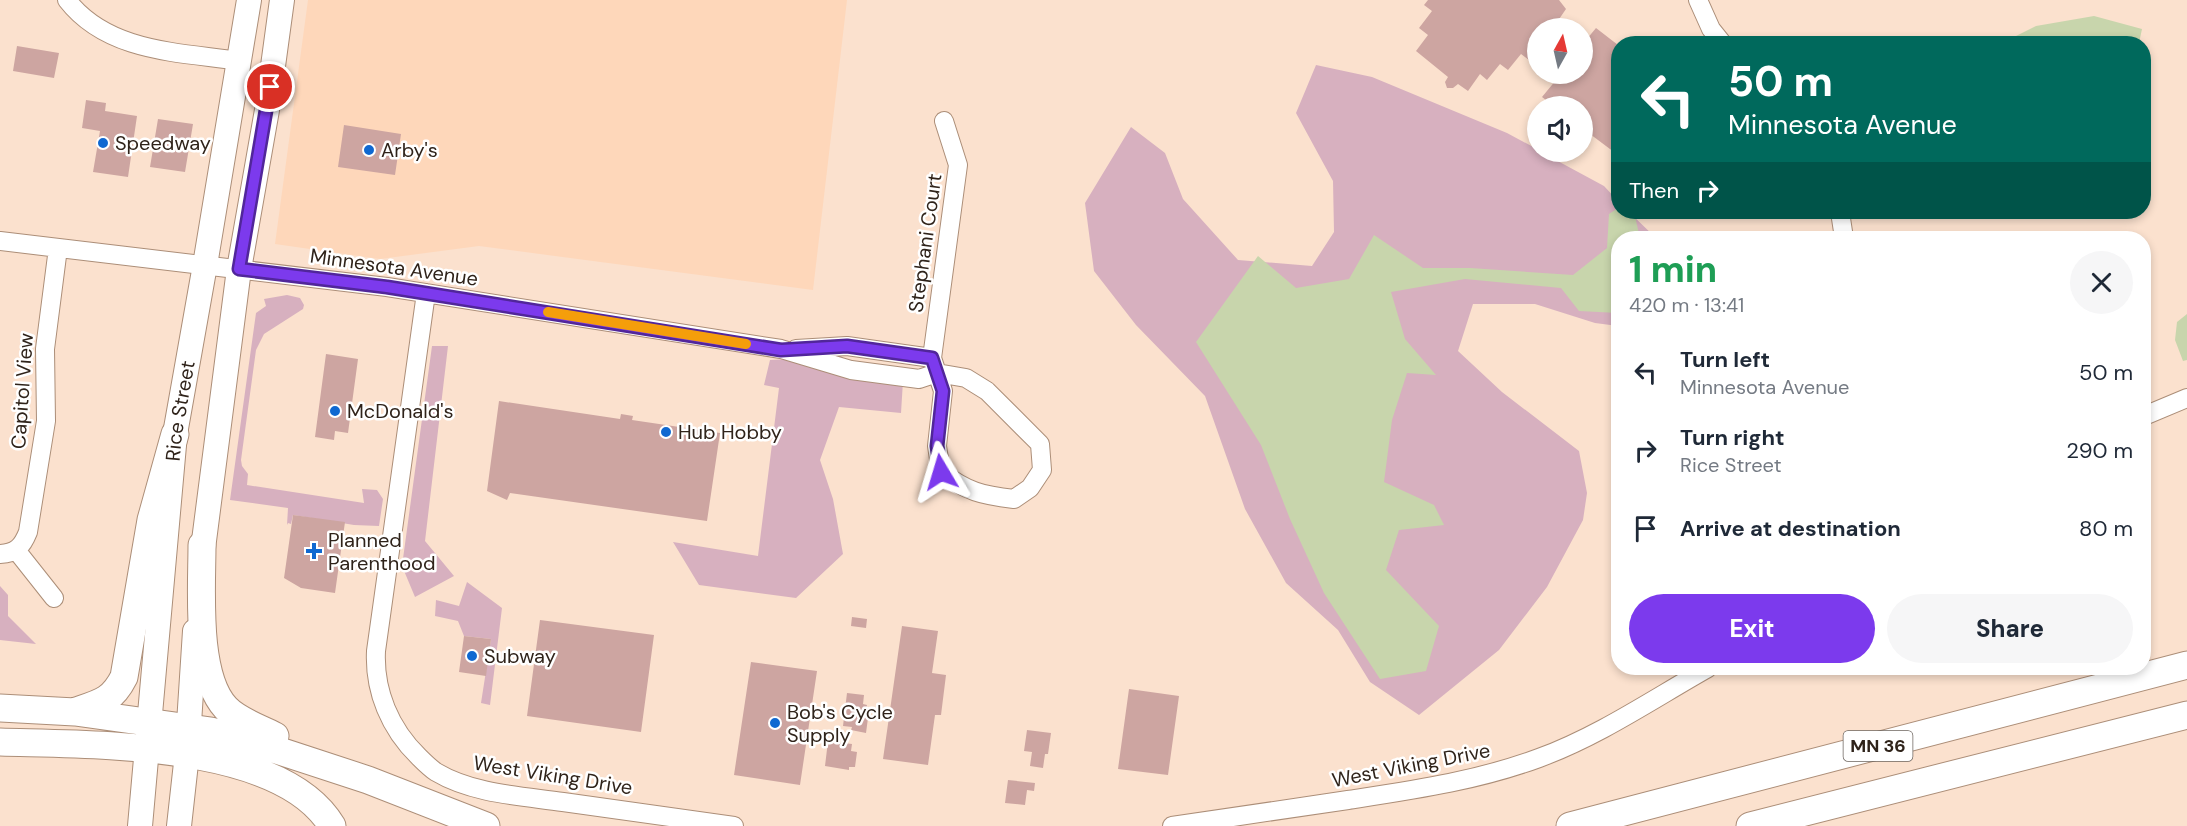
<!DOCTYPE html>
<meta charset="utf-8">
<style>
:root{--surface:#fff;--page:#f6f6f7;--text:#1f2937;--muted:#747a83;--accent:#7c3aed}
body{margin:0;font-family:"DM Sans",sans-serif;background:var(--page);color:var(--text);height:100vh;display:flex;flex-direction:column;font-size:22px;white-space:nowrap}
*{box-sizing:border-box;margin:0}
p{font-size:20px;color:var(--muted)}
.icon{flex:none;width:33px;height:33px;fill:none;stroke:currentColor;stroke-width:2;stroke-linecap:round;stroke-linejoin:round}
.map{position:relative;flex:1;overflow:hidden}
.drawer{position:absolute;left:1611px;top:231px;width:540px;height:444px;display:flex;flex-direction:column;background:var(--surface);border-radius:24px;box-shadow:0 3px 9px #0003}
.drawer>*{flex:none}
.top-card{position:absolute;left:1611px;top:36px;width:540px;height:183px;border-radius:24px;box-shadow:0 3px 9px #0003;background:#00695c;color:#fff;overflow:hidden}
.needle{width:39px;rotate:8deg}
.controls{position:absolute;left:1527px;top:18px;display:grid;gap:12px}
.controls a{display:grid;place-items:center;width:66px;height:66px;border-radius:50%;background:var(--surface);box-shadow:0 3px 9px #0003;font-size:30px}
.pin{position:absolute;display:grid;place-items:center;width:51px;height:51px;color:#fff;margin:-26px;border:3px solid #fff;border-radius:50%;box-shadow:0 2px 6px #0007}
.me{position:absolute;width:66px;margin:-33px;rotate:353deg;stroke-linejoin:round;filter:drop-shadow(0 0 4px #0008)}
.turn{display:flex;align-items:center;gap:21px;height:126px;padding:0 18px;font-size:27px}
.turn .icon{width:78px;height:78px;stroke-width:2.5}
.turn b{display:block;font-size:42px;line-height:51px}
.then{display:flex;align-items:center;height:57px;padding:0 18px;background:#0003;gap:12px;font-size:22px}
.round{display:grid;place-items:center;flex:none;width:63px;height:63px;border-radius:32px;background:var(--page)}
.overview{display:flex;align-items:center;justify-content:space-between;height:102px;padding:0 18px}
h1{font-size:36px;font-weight:800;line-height:45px;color:#1e9e55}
.primary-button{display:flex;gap:12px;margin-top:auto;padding:12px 18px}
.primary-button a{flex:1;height:69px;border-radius:36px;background:var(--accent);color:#fff;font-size:24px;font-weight:800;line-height:69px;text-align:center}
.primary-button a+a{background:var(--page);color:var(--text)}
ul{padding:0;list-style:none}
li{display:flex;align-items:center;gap:18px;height:78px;padding:0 18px}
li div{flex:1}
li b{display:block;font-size:22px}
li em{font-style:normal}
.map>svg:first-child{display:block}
.built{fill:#fed7ba}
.green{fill:#d7b0bf}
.water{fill:#c8d5ac}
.building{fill:#cda5a1}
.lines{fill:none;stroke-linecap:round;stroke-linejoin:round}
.minor-casing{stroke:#ac8e78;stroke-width:20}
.major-casing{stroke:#ac8e78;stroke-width:26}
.highway-casing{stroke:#ac8e78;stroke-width:29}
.minor{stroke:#fff;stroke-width:18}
.major{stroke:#fff;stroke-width:24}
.highway{stroke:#fff;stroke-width:27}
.route-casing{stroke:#51269a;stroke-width:15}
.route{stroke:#7c3aed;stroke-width:10}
.slow{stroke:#f59e0b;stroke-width:10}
.poi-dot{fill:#0f68d1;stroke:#fff;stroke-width:2}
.labels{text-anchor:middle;stroke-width:5;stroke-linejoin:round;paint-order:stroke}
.shield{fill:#fff;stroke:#6d655f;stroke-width:1.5}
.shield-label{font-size:18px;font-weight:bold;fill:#2f231a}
.poi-label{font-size:20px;fill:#2f231a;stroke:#fff;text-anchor:start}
.street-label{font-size:20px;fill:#2f231a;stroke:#fff}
</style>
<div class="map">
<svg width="2187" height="826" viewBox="0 0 2187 826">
<rect width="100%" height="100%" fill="#fbe1ce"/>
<path class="built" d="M308,0h539l-34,290 -334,-44 -99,13 -105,-15z"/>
<path class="green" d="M1316,65l56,12 135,56 30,16 1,3h3l63,34 14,15v11h11l27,26h-38v88l-23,-3 -60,-19h-62l-15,47 44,41 77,59 8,42 -4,27 -36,67 -48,63 -80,65 -49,-33 -32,-52 -52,-47 -41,-74 -40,-113 -69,-71 -42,-54 -9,-68 46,-76 34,26 18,46 55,61 74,6 22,-34 -1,-51 -37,-68z
M287,295l13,3 4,7 -1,4 -39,25 -8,16 -15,110 1,6 6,8 -1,11 117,18 -2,-14 15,1 6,9 -4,27 -25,-1 -61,-10 -2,9 -3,-1 -1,2 1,-17 -58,-8 26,-187 10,-7 -2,-7z
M432,346h16l-23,195 29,35 -39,21 -13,-31z
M792,359l111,22 -2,32 -62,-6 -19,53 13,39 10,55 -47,44 -97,-13 -26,-43 85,14 21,-168 -15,-3 6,-25z
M467,582l35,26 -12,97 -9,-2 10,-64 -27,-3 -6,-15 -23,-5 1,-16 23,6z
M0,586l8,9v21l28,28 -36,-4z"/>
<path class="water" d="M2094,16l48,13 -3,14h-137l34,-17z
M1618,208v4h16l6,26h-22v75l-39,-2 -18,-23 -96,-9 -74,13 14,47 31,36 -29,-2 -15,47 -8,62 50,23 10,20 -45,5 -13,40 53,56 -13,45 -46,8 -56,-86 -34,-74 -29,-74 -65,-103 62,-86 38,32 53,-9 25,-44 49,33h47l103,7 34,-27 2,-34z
M2187,314v46l-4,1 -8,-21 2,-18z"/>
<path class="building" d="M1428,0h131l7,9 -13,19h-15v22l-9,10 -8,-6 -13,16 -8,-6 -13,16 -7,-6 -12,17 -10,-7 -5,4h-6l-2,-6 3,-5 -32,-26 12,-16 -9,-7 13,-17 -8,-6z
M1596,28l22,17v110l-36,-27v-22h-28l-12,-9 19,-23h21v-29z
M17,46l42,7 -5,25 -41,-7z
M86,100l20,3 -1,8 32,5 -9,61 -35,-5 7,-41 -18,-3z
M158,119l35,5 -8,48 -35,-5z
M344,125l57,9 -6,41 -57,-8z
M326,354l32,5 -10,74 -13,-2 -1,9 -19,-3z
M499,401l121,18 1,-5 12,2 -1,4 88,13 -13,88 -197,-28 -3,7 -20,-9z
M293,515l52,7 -10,71 -34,-5 -17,-10z
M852,617l15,2 -1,9 -15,-2z
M540,620l114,15 -13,97 -114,-16z
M902,626l36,5 -6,42 14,2 -5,40h-6l-7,50 -45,-6z
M464,636l27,3 -5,37 -27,-4z
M751,662l66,9 -17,114 -66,-10z
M1129,689l50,7 -11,79 -50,-6z
M847,693l17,2 -1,9 4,1 -2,10 3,3 -2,15 -15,-3 1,-3 -9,-1z
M1027,730l24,3 -3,21h-3l-2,14 -13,-2 2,-14 -8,-1z
M828,741l24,3 -1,7 6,1 -2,15h-6v3l-24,-4z
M1008,780l27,3 -1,8 -7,-1 -2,15 -20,-2z"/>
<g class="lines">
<g class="minor-casing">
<path id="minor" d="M67,0c41,53 113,52 173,61
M1698,0l13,29 12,15
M1840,212l4,26
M0,241l387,46 394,62 70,21 68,9 18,-6 29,5 21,13 53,53 2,26 -12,18 -16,11c-33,-4 -46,-7 -73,-27l-4,-26 6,-55 -11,-33 26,-193 -14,-44
M426,293l-50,358c-2,40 14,78 43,106 5,5 11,11 17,15 37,22 85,24 127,30 57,8 114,16 171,24
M796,349l51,-3 85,12
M2144,416l43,-18
M16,550l38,48
M0,554c16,-1 22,-7 28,-22l18,-111 -1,-72 13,-101
M1172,826c58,-9 117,-17 176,-26 65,-10 129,-19 191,-42 60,-22 114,-59 169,-90"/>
</g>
<g class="major-casing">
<g id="major">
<path d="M201,564l38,-295 28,-159 15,-110"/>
<path id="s1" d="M140,826l35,-392 30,-169 44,-265"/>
<path d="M179,826l8,-72 8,-123"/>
</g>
</g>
<g class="highway-casing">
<path id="highway" d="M202,545c0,44 -7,130 24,163 12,13 34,20 49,28
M0,708l75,4 136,19 32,8 125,41 118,46
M76,711c24,-8 36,-10 48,-34l27,-157 24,-86
M0,742c89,3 281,-2 332,84
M1570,826l617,-161
M1750,826l437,-111"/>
</g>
<use href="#minor" class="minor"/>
<use href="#major" class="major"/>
<use href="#highway" class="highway"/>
</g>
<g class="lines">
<g class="route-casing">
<path id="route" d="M270,87l-31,182 148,18 394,63 66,-4 85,12 11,33 -6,55 4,26"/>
</g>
<use href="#route" class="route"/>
<path class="slow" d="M548,312l198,32"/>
</g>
<g class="poi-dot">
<circle cx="103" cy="143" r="6"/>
<circle cx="369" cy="150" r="6"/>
<circle cx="335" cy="411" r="6"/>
<circle cx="666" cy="432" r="6"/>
<path d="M311 542h6v6h6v6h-6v6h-6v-6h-6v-6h6z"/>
<circle cx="472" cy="656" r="6"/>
<circle cx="775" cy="723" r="6"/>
</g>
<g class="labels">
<rect class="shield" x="1843.5" y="731" width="69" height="30" rx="4.5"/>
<g class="shield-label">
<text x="1878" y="752">MN 36</text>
</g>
<g class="poi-label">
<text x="115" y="150">Speedway</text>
<text x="381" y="157">Arby's</text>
<text x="347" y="418">McDonald's</text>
<text x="678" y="439">Hub Hobby</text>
<text x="328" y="547">Planned<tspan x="328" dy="23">Parenthood</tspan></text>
<text x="484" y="663">Subway</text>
<text x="787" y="719">Bob's Cycle<tspan x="787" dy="23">Supply</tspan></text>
</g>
<g class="street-label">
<text transform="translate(925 243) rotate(-82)" y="7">Stephani Court</text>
<text transform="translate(394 267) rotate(8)" y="7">Minnesota Avenue</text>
<text transform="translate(22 391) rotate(-86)" y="7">Capitol View</text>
<text dy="7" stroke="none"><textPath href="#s1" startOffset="417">Rice Street</textPath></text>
<text transform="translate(1411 765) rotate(-11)" y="7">West Viking Drive</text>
<text transform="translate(553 775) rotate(9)" y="7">West Viking Drive</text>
</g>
</g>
</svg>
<div class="controls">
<a><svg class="needle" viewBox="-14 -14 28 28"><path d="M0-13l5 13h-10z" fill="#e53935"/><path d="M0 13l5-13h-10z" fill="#747a83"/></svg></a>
<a><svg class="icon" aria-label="sound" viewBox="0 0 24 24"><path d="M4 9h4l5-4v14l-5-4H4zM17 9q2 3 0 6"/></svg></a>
</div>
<div class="pin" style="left:270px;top:87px;background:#d93025"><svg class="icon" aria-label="arrive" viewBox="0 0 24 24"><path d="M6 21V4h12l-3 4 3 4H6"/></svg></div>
<svg class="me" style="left:941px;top:472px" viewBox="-20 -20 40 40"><path d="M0-17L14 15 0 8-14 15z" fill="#7c3aed" stroke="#fff" stroke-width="4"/></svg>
<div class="top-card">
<div class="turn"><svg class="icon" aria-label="left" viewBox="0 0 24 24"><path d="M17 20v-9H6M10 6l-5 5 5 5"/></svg><div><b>50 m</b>Minnesota Avenue</div></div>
<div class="then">Then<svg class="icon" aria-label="right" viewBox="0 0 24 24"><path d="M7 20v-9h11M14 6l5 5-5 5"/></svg></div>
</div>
<section class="drawer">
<div class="overview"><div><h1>1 min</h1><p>420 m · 13:41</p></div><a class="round"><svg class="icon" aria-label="close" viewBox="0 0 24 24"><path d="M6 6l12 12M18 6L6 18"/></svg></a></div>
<ul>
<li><svg class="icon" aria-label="left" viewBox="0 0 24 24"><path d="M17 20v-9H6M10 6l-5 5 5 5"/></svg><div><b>Turn left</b><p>Minnesota Avenue</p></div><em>50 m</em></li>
<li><svg class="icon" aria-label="right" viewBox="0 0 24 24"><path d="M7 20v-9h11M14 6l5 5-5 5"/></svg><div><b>Turn right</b><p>Rice Street</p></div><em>290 m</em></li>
<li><svg class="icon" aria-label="arrive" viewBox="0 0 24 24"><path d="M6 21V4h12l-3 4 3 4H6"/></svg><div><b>Arrive at destination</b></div><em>80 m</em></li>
</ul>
<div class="primary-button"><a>Exit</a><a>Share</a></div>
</section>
</div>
